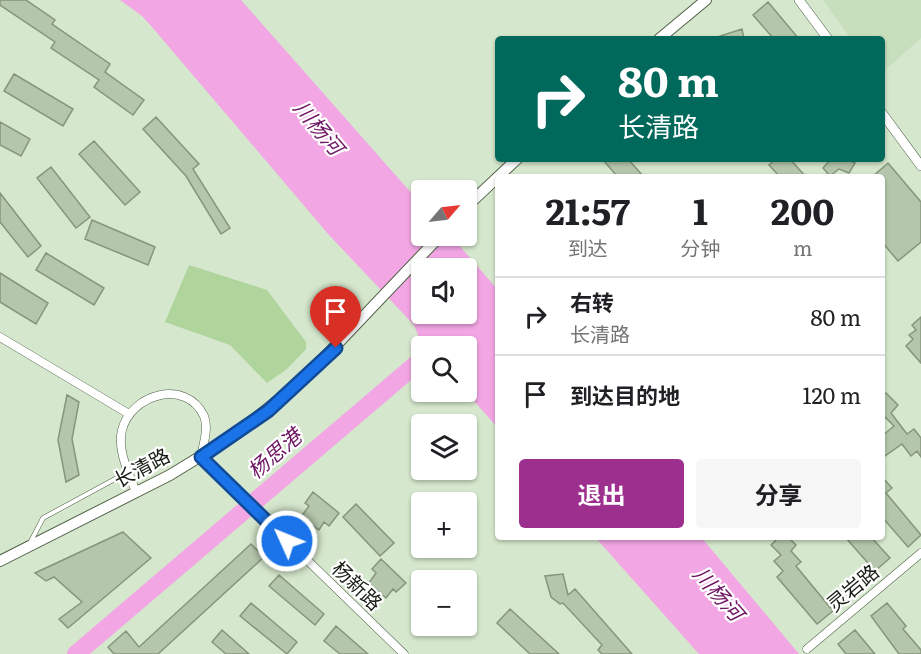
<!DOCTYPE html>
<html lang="zh">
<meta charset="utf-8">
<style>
:root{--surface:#fff;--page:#f6f6f6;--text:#202124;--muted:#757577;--line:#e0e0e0;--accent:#9d2f8e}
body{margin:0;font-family:Literata,"Noto Sans SC",serif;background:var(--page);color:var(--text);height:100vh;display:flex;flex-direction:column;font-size:22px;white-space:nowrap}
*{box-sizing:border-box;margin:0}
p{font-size:20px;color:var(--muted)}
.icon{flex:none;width:33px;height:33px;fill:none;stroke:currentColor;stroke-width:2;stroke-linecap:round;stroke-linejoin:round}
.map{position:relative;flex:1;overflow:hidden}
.panel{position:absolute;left:495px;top:174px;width:390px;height:366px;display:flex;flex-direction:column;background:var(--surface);border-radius:6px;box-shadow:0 2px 4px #0004}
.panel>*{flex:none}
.hud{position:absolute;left:495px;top:36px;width:390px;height:126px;border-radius:6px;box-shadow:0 2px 4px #0004;background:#00695c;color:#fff;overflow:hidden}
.needle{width:39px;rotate:62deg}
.buttons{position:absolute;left:411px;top:180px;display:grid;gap:12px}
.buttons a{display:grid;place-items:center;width:66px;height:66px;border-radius:6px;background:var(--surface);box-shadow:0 2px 4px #0004;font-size:30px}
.pin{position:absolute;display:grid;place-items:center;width:51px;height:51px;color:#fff;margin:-62px -26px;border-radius:50% 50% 50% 0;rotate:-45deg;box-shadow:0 0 6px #0007}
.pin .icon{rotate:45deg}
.me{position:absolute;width:66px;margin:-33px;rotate:314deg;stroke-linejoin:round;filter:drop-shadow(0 0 4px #0008)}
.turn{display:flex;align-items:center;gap:21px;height:126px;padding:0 24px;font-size:27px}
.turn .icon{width:78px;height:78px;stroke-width:2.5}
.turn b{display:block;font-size:42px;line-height:51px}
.eta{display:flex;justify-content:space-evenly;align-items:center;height:102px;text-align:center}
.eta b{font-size:36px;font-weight:700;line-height:42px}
.button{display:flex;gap:12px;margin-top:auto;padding:12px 24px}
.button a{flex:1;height:69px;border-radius:6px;background:var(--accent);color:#fff;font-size:24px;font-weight:700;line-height:69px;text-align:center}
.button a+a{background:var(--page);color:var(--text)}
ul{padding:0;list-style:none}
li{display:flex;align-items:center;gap:18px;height:78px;padding:0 24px;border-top:2px solid var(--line)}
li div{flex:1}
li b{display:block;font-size:22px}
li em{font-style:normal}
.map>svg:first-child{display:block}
.built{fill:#c8dfbd}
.green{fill:#afd49c}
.water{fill:#f2a6e4;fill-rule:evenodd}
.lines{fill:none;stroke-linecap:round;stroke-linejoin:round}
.river{stroke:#f2a6e4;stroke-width:18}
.building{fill:#b4c6ab;stroke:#85967c;stroke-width:1.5}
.service-casing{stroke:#516149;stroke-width:5}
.minor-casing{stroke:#516149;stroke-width:9}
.tertiary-casing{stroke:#516149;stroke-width:10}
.secondary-casing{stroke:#516149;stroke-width:12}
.service{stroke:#fff;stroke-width:4}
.minor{stroke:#fff;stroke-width:8}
.tertiary{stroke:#fff;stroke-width:9}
.secondary{stroke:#fff;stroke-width:10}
.route-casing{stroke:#114b97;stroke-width:15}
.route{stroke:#1a73e8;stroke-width:10}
.labels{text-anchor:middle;stroke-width:4.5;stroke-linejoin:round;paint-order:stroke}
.street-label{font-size:20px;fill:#191f15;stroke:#fff}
.water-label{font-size:21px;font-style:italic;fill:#6e1664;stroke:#fff}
</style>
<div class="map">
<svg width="921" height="654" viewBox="0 0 921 654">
<rect width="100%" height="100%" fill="#d5e7cc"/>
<path class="built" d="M823,0h98v38l-39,35v-34h-31z"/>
<path class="green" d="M189,265l78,25 39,52v7l-19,20 -20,14 -37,-38 -65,-23z"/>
<path class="water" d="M120,0h121l180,204 1,32h29l47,54v138l-32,-36v-46h-44l-1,20 -11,-16 10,-10 -6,-15 -85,-90 -177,-208 -10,-11zM422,268h44v46h-44z
M595,537h106l98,117h-100z"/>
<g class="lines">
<path class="river" d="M76,654l346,-295"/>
</g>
<path class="building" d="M0,0h26l29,20 -3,4 58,40 -5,8 39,28 -11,15 -39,-28 5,-7 -48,-32 4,-6 -55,-37z
M768,2l31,37h-25l-21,-24z
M742,29l2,10h-27v-2z
M14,74l59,35 -10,17 -59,-35z
M156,117l43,47 -6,5 37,59 -9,6 -35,-58 -43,-47z
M0,122l30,17 -9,17 -21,-11z
M94,141l46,51 -15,13 -46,-51z
M602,159h26l16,18h-26z
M776,159h14l16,18h-26l-11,-12z
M831,159h16l8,4 -6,10 -10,-4 -9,7 -7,-8z
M888,163l33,39v40l-23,19 -16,-19v-65h-10z
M51,167l39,50 -14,11 -39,-50z
M0,193l41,53 -13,11 -28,-35z
M92,220l63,27 -7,18 -63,-26z
M46,253l58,35 -10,17 -58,-35z
M0,273l48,30 -12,21 -36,-22z
M921,317v46l-15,-17 7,-7 -4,-4 7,-5 -4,-5z
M886,393l12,12 -7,8 16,21 7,-5 7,9v19l-4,-6 -6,5 -9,-12 -20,14v-22l12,-10 -12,-12v-18z
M67,395l12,7 -7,37 7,36 -13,7 -8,-42z
M882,477l10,11 -6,5 35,42 -13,12 -26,-30z
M313,492l26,21 -10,13 -5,-4 -5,8 -19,-12 9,-12 -4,-3z
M356,504l38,39 -14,13 -37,-39z
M123,532l28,26 -83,70 -9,-9 23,-17 -28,-25 -8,4 -11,-8z
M779,537h9l8,8 -5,6 10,11 -5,4 37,45 -16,13 -40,-47 6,-6 -9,-10 7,-6 -10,-10z
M845,537h26l19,21 -15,13z
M251,544l13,13 -106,97h-44l-6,-7 18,-16 13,16z
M381,559l25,24 -10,9 -3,-3 -7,9 -17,-15 7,-10 -4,-4z
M563,574l5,21 7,-6 57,65h-30l-4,-4 4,-5 -39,-42 -3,1 -9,-7 -6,-21z
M279,575l45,39 -9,11 -46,-39z
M251,603l46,39 -10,12 -47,-38z
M887,603l19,23 -3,3 18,21v4h-22l-28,-38z
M510,609l49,45h-29l-33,-31z
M336,626l32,28h-28l-16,-13z
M222,630l27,24h-23l-14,-12z
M855,630l20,24h-29l-8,-10z"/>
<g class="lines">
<g class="service-casing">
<path id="service" d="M30,543l13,-25 85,-46"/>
</g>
<g class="minor-casing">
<path id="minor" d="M0,337l129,77
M136,492c-7,-19 -19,-41 -14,-62 9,-36 64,-52 82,-14 5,13 -1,29 -3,41l203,197
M807,649l114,-96"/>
</g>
<g class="tertiary-casing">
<path id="tertiary" d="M799,0l29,39
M882,113l39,53"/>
</g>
<g class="secondary-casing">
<path id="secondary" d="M659,39l47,-39
M466,207l51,-48
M0,561l170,-86 62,-38 70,-56 138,-145"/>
</g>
<use href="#service" class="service"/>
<use href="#minor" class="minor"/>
<use href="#tertiary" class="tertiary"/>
<use href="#secondary" class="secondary"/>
</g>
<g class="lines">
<g class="route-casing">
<path id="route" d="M287,541l-86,-84 67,-46 68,-63"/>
</g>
<use href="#route" class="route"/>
</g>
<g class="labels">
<g class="street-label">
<text transform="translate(142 468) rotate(-28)" y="7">长清路</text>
<text transform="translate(357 586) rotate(44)" y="7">杨新路</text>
<text transform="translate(853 588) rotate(-40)" y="7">灵岩路</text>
</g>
<g class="water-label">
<text transform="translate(318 128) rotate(50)" y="7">川杨河</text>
<text transform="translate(275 454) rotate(-41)" y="7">杨思港</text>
<text transform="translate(718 594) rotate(49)" y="7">川杨河</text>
</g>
</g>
</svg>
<div class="buttons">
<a><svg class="needle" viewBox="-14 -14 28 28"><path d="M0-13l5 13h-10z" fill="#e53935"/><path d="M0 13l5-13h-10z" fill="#757577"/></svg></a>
<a><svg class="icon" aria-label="sound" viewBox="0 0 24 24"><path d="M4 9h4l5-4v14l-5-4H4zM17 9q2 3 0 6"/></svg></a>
<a><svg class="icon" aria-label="search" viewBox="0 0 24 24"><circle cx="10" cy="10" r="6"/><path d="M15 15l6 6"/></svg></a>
<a><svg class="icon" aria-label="layers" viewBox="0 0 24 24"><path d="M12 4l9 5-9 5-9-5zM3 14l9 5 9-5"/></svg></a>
<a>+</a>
<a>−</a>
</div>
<div class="pin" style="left:336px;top:348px;background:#d93025"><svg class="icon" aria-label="arrive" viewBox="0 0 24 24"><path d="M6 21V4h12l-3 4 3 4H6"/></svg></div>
<svg class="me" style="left:287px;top:541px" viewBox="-20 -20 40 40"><circle r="17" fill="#1a73e8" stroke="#fff" stroke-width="3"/><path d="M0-11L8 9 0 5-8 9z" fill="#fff"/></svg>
<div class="hud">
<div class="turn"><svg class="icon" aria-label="right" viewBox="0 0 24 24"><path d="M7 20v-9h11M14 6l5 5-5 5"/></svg><div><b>80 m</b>长清路</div></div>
</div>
<section class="panel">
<div class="eta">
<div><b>21:57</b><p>到达</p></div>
<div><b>1</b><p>分钟</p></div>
<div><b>200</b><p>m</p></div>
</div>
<ul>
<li><svg class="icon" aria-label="right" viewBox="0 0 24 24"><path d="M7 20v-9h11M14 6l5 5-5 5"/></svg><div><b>右转</b><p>长清路</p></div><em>80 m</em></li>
<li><svg class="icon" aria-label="arrive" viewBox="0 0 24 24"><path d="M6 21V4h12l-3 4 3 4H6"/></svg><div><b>到达目的地</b></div><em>120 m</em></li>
</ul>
<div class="button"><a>退出</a><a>分享</a></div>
</section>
</div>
